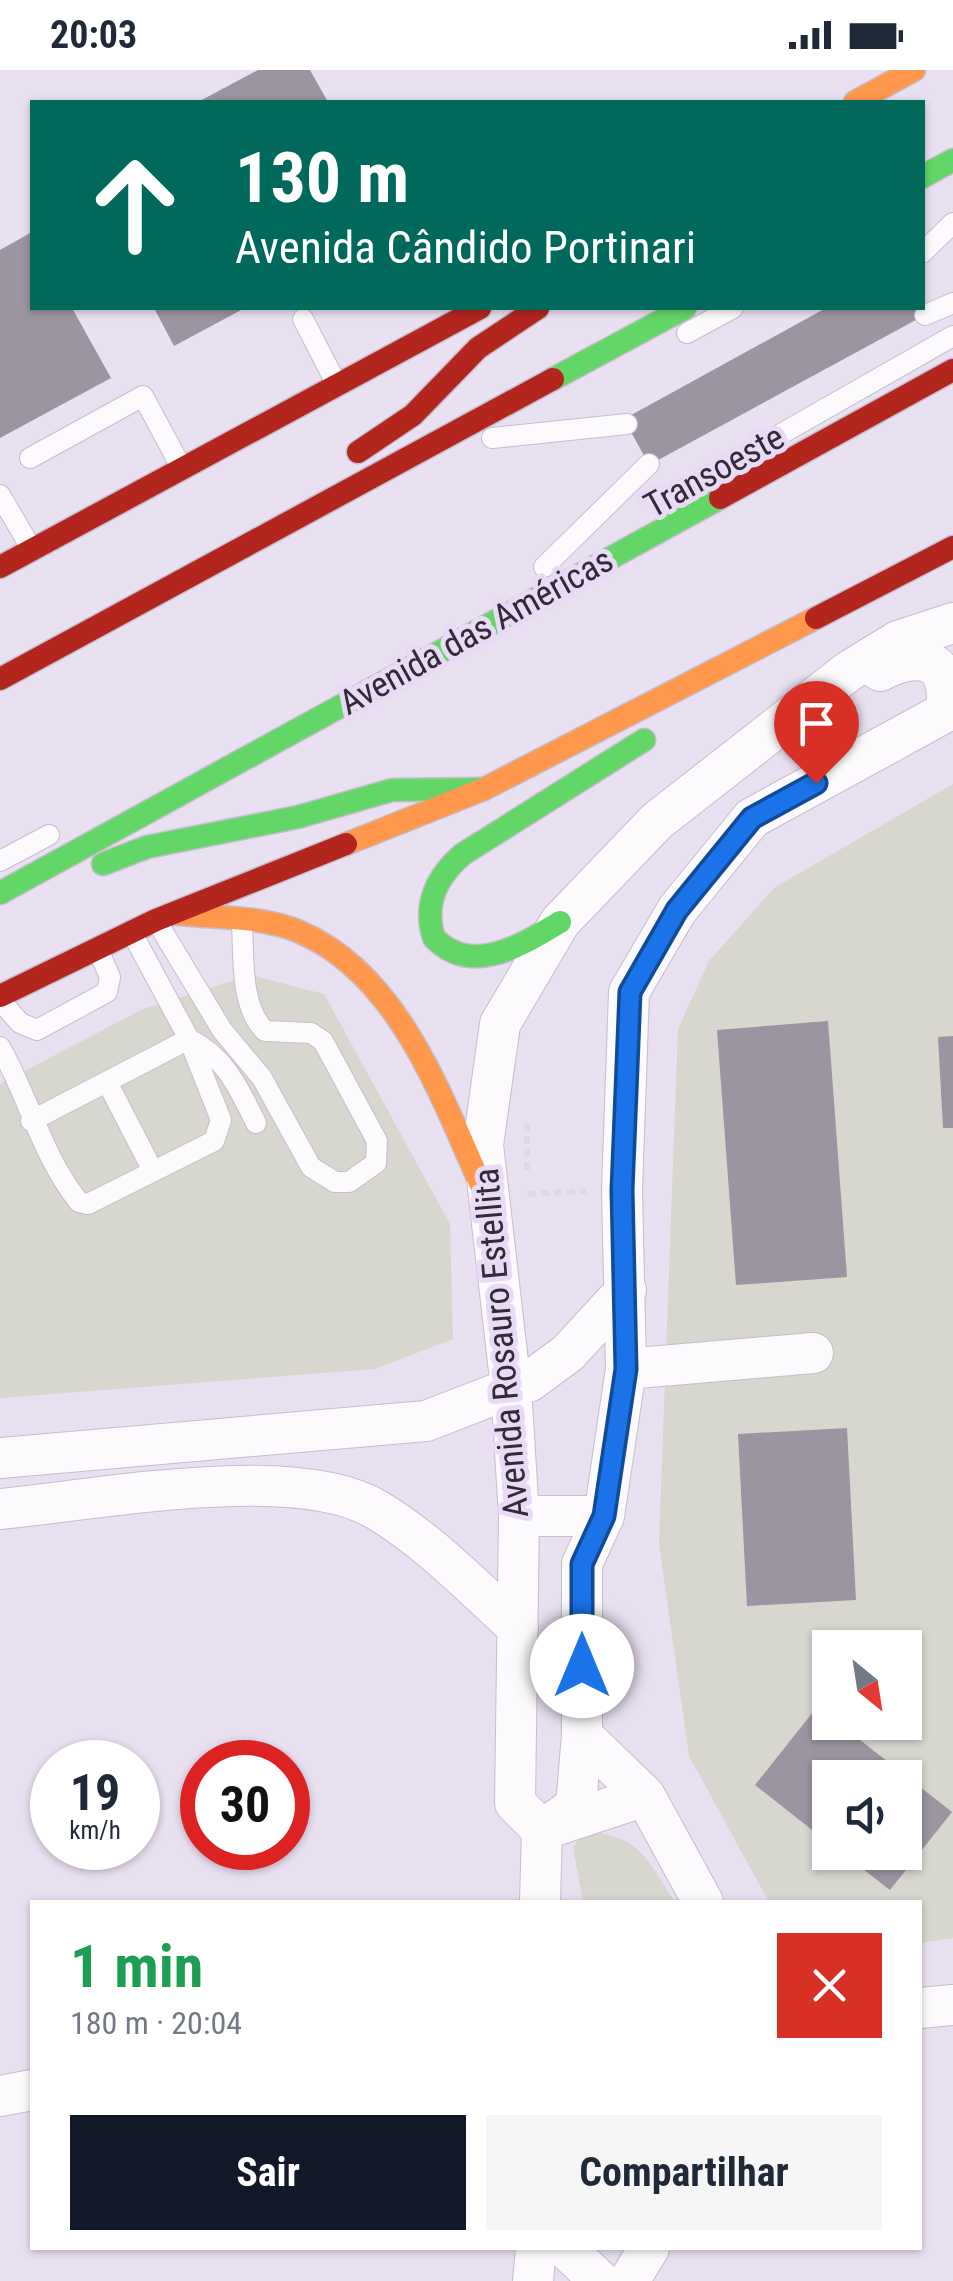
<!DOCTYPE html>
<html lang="pt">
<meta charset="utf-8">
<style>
:root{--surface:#fff;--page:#f6f6f7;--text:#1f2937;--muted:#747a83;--accent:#111827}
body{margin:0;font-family:"Roboto Condensed",sans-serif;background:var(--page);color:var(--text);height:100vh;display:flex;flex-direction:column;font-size:38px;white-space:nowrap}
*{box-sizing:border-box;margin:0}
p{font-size:32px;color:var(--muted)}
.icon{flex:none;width:55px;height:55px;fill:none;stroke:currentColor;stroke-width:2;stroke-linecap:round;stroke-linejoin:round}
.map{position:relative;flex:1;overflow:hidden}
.drawer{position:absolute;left:30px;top:1830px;width:892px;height:350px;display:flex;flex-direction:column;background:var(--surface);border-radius:0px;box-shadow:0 2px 8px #0004}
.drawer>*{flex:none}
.guide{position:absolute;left:30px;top:30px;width:895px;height:210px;border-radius:0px;box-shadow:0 2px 8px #0004;background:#00695c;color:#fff;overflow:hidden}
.needle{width:65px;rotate:150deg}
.tools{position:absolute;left:812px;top:1560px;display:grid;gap:20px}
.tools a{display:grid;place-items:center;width:110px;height:110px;border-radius:0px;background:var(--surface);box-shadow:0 2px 8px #0004;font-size:50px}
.speed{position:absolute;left:30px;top:1670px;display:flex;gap:20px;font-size:50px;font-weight:700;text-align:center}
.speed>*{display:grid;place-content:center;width:130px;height:130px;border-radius:50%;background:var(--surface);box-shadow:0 2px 8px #0004;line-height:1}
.speed small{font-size:25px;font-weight:400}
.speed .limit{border:15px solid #d22;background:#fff;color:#111}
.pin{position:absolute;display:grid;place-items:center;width:85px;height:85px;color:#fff;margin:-102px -42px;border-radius:50% 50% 50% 0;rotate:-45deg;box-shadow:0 0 10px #0007}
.pin .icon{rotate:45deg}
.me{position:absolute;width:110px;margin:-55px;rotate:0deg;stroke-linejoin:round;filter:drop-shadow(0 0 8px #0008)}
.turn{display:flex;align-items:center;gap:35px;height:210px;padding:0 40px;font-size:45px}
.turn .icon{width:130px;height:130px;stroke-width:2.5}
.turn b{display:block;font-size:70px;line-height:85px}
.round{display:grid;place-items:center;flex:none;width:105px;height:105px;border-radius:0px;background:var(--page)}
.headline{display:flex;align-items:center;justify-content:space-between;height:170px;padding:0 40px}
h1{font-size:60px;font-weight:700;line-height:75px;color:#1e9e55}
.button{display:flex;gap:20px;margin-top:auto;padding:20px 40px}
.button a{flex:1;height:115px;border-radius:0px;background:var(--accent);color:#fff;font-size:40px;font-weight:700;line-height:115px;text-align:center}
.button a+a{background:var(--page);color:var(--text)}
.status{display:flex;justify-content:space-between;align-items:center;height:70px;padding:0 50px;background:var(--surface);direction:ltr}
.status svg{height:28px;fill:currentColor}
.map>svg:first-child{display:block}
.green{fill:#d7d6cf;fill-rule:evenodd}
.building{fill:#9b94a1}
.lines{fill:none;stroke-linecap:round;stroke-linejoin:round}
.lane-casing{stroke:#c4becb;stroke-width:22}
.street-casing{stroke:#c4becb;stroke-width:42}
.fast-casing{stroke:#c4becb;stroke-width:25}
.slow-casing{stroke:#c4becb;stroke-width:25}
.jam-casing{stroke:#c4becb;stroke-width:25}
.path{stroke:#dddbdf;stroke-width:6;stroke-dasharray:8 5;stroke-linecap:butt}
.lane{stroke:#fcfafd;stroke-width:20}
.street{stroke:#fcfafd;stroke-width:40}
.fast{stroke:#63d668;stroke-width:22}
.slow{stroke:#ff974d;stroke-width:22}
.jam{stroke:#b3261e;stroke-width:22}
.route-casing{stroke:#114b97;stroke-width:25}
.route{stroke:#1a73e8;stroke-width:18}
.labels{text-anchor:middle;stroke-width:10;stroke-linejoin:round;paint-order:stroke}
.street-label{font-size:35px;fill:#312b36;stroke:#e9daf7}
</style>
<div class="status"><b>20:03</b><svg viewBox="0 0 49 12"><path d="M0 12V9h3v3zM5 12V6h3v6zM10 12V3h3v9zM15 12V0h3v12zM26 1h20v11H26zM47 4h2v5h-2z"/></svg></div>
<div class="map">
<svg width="953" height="2211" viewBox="0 0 953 2211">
<rect width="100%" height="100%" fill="#e9e0f1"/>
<path class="green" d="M953,714v1154l-33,5v-41h-151l-80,-146 -30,-213 19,-514 31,-68 65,-73zM830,1578h75v74h-75zM830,1708h75v74h-75z
M250,905l74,19 126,230 3,115 -78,30 -375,29v-314l141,-74z
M586,1762c54,2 62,29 89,70h-92l-10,-55z"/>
<path class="building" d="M258,0h52l18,32h-130z
M32,162v76h40l39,70 -111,60v-188z
M154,238h91l-71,38z
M826,238h95l4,7 -276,150 -25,-46z
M828,951l19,256 -111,8 -19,-255z
M953,966v92h-10l-5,-91z
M847,1358l9,172 -109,6 -9,-172z
M817,1637l13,15h7l115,90 -62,78 -49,-38h64v-74h-75v66l-75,-59z"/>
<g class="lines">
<g class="lane-casing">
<path id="lane" d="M922,183l31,-30
M925,245l28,-12
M303,249l33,64
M687,263l46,-25
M781,364l172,-98
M492,368l135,-14
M30,388l113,-62 38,71
M0,425l31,53
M544,497l105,-103
M0,791l49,-26
M157,852l65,108 40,48 49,89 24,15h14l27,-19 1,-22 -54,-100 -12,-8 -46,-2c-25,-25 -21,-73 -23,-107
M1,931l19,22 17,7 70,-38 3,-15 -11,-25
M0,977c29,51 42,109 79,155l9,2 126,-63 7,-21 -32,-81 -57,-106
M107,1012l46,89
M31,1051l158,-82c37,19 49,48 67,84"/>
</g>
<g class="street-casing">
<path id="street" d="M953,553l-55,18 -49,30 -192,150 -97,101 -60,102 -17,121 28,243 8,128 -4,287 27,27 34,-24 6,-71v-171l22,-48 22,-147 -4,-179 7,-198 48,-82 75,-92 201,-110
M880,601c39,-20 73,-15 66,41
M626,1299l187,-16
M0,1388l426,-37 104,-40 38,-28 58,-63
M0,1439c96,-9 296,-48 377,1 52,31 96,77 141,118
M519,1446h85
M582,1665l63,61 58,106
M540,1832l2,-72 103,-34
M920,1938l33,-3
M0,2026l32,-6
M565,2178l35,33
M533,2211l3,-33
M629,2211l20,-33"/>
</g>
<g class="fast-casing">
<path id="fast" d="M922,107l31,-17
M553,309l132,-71
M103,794l44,-17 151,-30 94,-27 92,-1
M0,823l720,-395
M560,852c-38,23 -88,55 -126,16 -11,-33 3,-62 29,-84l181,-114"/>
</g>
<g class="slow-casing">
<path id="slow" d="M855,32l59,-32
M346,774l138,-55 332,-171
M179,844c39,4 84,2 121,18 102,44 143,171 186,264"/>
</g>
<g class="jam-casing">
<path id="jam" d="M358,382l55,-37 65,-67 60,-40
M720,428l233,-128
M0,497l480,-259
M816,548l137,-71
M0,609l553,-300
M0,926l156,-76 190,-76"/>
</g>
<path class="path" d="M527,1053v47
M528,1124l58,-3"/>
<use href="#lane" class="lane"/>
<use href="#street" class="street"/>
<use href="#fast" class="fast"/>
<use href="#slow" class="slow"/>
<use href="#jam" class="jam"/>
</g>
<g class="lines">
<g class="route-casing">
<path id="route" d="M582,1596v-102l22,-48 22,-147 -4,-179 8,-198 47,-82 75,-92 64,-35"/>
</g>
<use href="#route" class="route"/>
</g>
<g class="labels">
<g class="street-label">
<text transform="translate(714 401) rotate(-29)" y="12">Transoeste</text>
<text transform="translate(476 561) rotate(-29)" y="12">Avenida das Américas</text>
<text transform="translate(501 1273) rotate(-95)" y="12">Avenida Rosauro Estellita</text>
</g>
</g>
</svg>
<div class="tools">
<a><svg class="needle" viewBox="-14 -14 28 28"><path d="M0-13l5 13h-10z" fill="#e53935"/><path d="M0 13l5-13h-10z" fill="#747a83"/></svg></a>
<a><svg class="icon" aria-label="sound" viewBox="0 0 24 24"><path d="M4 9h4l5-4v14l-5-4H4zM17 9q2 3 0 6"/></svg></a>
</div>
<div class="speed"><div>19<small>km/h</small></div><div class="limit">30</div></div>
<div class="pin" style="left:816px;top:713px;background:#d93025"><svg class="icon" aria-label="arrive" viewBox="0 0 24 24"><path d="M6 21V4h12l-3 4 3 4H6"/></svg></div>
<svg class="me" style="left:582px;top:1596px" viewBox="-20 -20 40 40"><circle r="19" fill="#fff"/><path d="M0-13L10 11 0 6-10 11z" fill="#1a73e8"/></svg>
<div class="guide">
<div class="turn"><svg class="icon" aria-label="ahead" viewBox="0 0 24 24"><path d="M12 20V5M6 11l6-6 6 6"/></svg><div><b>130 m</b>Avenida Cândido Portinari</div></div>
</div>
<section class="drawer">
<div class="headline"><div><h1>1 min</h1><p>180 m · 20:04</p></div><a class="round" style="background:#d93025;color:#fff"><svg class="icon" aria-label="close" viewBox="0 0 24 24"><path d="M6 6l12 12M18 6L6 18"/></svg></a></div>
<div class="button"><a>Sair</a><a>Compartilhar</a></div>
</section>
</div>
